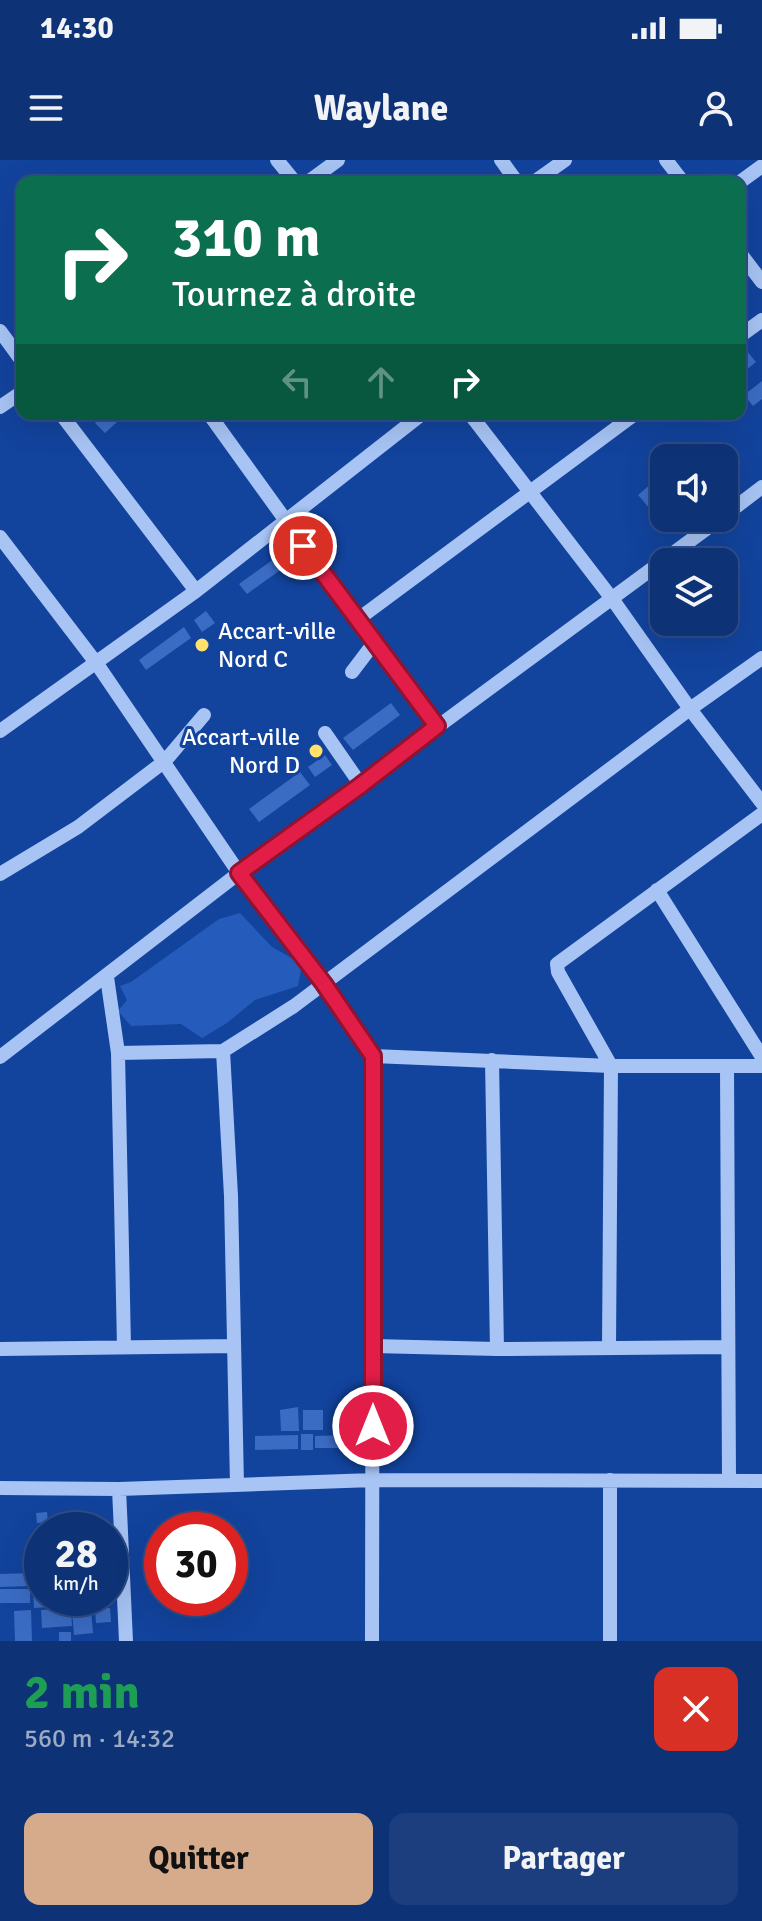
<!DOCTYPE html>
<html lang="fr">
<meta charset="utf-8">
<style>
:root{--surface:#0e3276;--page:#1c3e7e;--text:#f1f3f6;--muted:#9baac5;--line:#2e4d88;--accent:#d6ab8b}
body{margin:0;font-family:Signika,sans-serif;background:var(--page);color:var(--text);height:100vh;display:flex;flex-direction:column;font-size:30px;white-space:nowrap}
*{box-sizing:border-box;margin:0}
p{font-size:26px;color:var(--muted)}
.icon{flex:none;width:44px;height:44px;fill:none;stroke:currentColor;stroke-width:2;stroke-linecap:round;stroke-linejoin:round}
.map{position:relative;height:1481px;overflow:hidden}
.details{display:flex;flex-direction:column;background:var(--surface);flex:1}
.details>*{flex:none}
.hud{position:absolute;left:16px;top:16px;width:730px;height:244px;border-radius:16px;box-shadow:0 8px 32px #0002,0 0 0 2px var(--line);background:#0b6e4f;color:#fff;overflow:hidden}
.buttons{position:absolute;left:650px;top:284px;display:grid;gap:16px}
.buttons a{display:grid;place-items:center;width:88px;height:88px;border-radius:16px;background:var(--surface);box-shadow:0 8px 32px #0002,0 0 0 2px var(--line);font-size:40px}
.speed{position:absolute;left:24px;top:1352px;display:flex;gap:16px;font-size:40px;font-weight:700;text-align:center}
.speed>*{display:grid;place-content:center;width:104px;height:104px;border-radius:50%;background:var(--surface);box-shadow:0 8px 32px #0002,0 0 0 2px var(--line);line-height:1}
.speed small{font-size:20px;font-weight:400}
.speed .limit{border:12px solid #d22;background:#fff;color:#111}
.pin{position:absolute;display:grid;place-items:center;width:68px;height:68px;color:#fff;margin:-34px;border:4px solid #fff;border-radius:50%;box-shadow:0 2px 8px #0007}
.me{position:absolute;width:88px;margin:-44px;rotate:0deg;stroke-linejoin:round;filter:drop-shadow(0 0 6px #0008)}
.turn{display:flex;align-items:center;gap:28px;height:168px;padding:0 24px;font-size:36px}
.turn .icon{width:104px;height:104px;stroke-width:2.5}
.turn b{display:block;font-size:56px;line-height:68px}
.lanes{display:flex;align-items:center;height:76px;padding:0 24px;background:#0003;justify-content:center;gap:40px;direction:ltr}
.lanes .off{opacity:.35}
.round{display:grid;place-items:center;flex:none;width:84px;height:84px;border-radius:16px;background:var(--page)}
.summary{display:flex;align-items:center;justify-content:space-between;height:136px;padding:0 24px}
h1{font-size:48px;font-weight:700;line-height:60px;color:#1e9e55}
.primary-button{display:flex;gap:16px;margin-top:auto;padding:16px 24px}
.primary-button a{flex:1;height:92px;border-radius:16px;background:var(--accent);color:#111;font-size:32px;font-weight:700;line-height:92px;text-align:center}
.primary-button a+a{background:var(--page);color:var(--text)}
.status{display:flex;justify-content:space-between;align-items:center;height:56px;padding:0 40px;background:var(--surface);direction:ltr}
.status svg{height:22px;fill:currentColor}
header{display:flex;justify-content:space-between;align-items:center;height:104px;padding:0 24px;background:var(--surface);font-size:36px;font-weight:700}
.map>svg:first-child{display:block}
.green{fill:#255cbb}
.building{fill:#3b6cc4}
.lines{fill:none;stroke-linecap:round;stroke-linejoin:round}
.minor{stroke:#a7c4f4;stroke-width:14}
.route-casing{stroke:#92132f;stroke-width:20}
.route{stroke:#e11d48;stroke-width:14}
.poi-dot{fill:#ffe16b;stroke:#12439d;stroke-width:3}
.labels{text-anchor:middle;stroke-width:6;stroke-linejoin:round;paint-order:stroke}
.poi-label{font-size:24px;fill:#fff;stroke:#12439d;text-anchor:start}
</style>
<div class="status"><b>14:30</b><svg viewBox="0 0 49 12"><path d="M0 12V9h3v3zM5 12V6h3v6zM10 12V3h3v9zM15 12V0h3v12zM26 1h20v11H26zM47 4h2v5h-2z"/></svg></div>
<header><svg class="icon" aria-label="menu" viewBox="0 0 24 24"><path d="M4 6h16M4 12h16M4 18h16"/></svg>Waylane<svg class="icon" aria-label="person" viewBox="0 0 24 24"><circle cx="12" cy="8" r="4"/><path d="M4 21q1-7 8-7t8 7"/></svg></header>
<div class="map">
<svg width="762" height="1481" viewBox="0 0 762 1481">
<rect width="100%" height="100%" fill="#12439d"/>
<path class="green" d="M240,753l32,34 30,17 -4,22 -43,14 -28,23 -25,15 -21,-14 -50,2 -13,-15 9,-11 -7,-14 11,-4 88,-63z"/>
<path class="building" d="M747,191l9,11 -16,13v-19z
M762,221v18l-9,7 -9,-11z
M104,254h5l8,8 -12,11 -10,-10z
M659,317l5,6v13l-3,-3 -9,8 4,5 -5,4 -13,-15z
M282,393l8,10 -43,31 -8,-10z
M206,451l9,12 -13,9 -8,-12z
M184,467l7,11 -45,32 -7,-10z
M391,543l9,12 -47,35 -10,-12z
M325,595l7,10 -17,12 -7,-10z
M300,612l10,13 -51,37 -10,-13z
M298,1247l1,24h-18l-1,-21z
M303,1250h20v20h-20z
M301,1274h12v16h-12z
M298,1275v14l-43,1v-14z
M345,1275v13h-30v-12z
M47,1352l1,10 -11,1 -1,-10z
M33,1408h9v14h-10v4l-32,1v-13l33,-1z
M0,1429h30v14h-30z
M33,1433h9v5h21l1,8 -30,2z
M98,1440v5l-22,2v-5z
M71,1448l1,18 -30,2 -1,-18z
M110,1448l1,14 -15,1 -1,-14z
M31,1450l1,31h-17l-1,-30z
M91,1450l2,23 -19,2 -2,-24z
M59,1472h12v9h-12z"/>
<g class="lines">
<path class="minor" d="M277,0l18,22
M501,0l16,22
M666,0l17,22
M308,22l30,-22
M534,22l31,-22
M740,22l22,-16
M740,93l22,29
M0,171l22,30
M740,176l22,-16
M0,247l22,-15
M61,254l135,177
M209,254l165,229 63,83
M470,254l143,186 77,109 72,94
M724,356l38,-29
M0,377l97,127 142,209 85,111 49,72 -1,585
M357,460l278,-206
M352,512l22,-29
M0,571l196,-140 226,-177
M325,573l36,52
M0,714l78,-47 87,-66 39,-46
M657,730l105,167
M107,817l11,76 6,294
M223,891l8,145 6,289
M118,893l105,-2 71,-45 396,-297 72,-51
M373,896l238,10h151
M0,897l239,-184 482,-355
M492,900l5,289
M727,907l2,414
M373,1186l124,3 230,-2
M609,1188l2,-282 -53,-94 -1,-8 205,-150
M0,1189l234,-3
M610,1320v161
M0,1328l119,1 254,-9 389,1
M119,1329l7,152"/>
</g>
<g class="lines">
<g class="route-casing">
<path id="route" d="M303,386l134,180 -76,59 -122,88 85,111 49,72v370"/>
</g>
<use href="#route" class="route"/>
</g>
<g class="poi-dot">
<circle cx="202" cy="485" r="8"/>
<circle cx="316" cy="591" r="8"/>
</g>
<g class="labels">
<g class="poi-label">
<text x="218" y="479">Accart-ville<tspan x="218" dy="28">Nord C</tspan></text>
<text x="300" y="585" text-anchor="end">Accart-ville<tspan x="300" dy="28">Nord D</tspan></text>
</g>
</g>
</svg>
<div class="buttons">
<a><svg class="icon" aria-label="sound" viewBox="0 0 24 24"><path d="M4 9h4l5-4v14l-5-4H4zM17 9q2 3 0 6"/></svg></a>
<a><svg class="icon" aria-label="layers" viewBox="0 0 24 24"><path d="M12 4l9 5-9 5-9-5zM3 14l9 5 9-5"/></svg></a>
</div>
<div class="speed"><div>28<small>km/h</small></div><div class="limit">30</div></div>
<div class="pin" style="left:303px;top:386px;background:#d93025"><svg class="icon" aria-label="arrive" viewBox="0 0 24 24"><path d="M6 21V4h12l-3 4 3 4H6"/></svg></div>
<svg class="me" style="left:373px;top:1266px" viewBox="-20 -20 40 40"><circle r="17" fill="#e11d48" stroke="#fff" stroke-width="3"/><path d="M0-11L8 9 0 5-8 9z" fill="#fff"/></svg>
<div class="hud">
<div class="turn"><svg class="icon" aria-label="right" viewBox="0 0 24 24"><path d="M7 20v-9h11M14 6l5 5-5 5"/></svg><div><b>310 m</b>Tournez à droite</div></div>
<div class="lanes"><svg class="icon off" aria-label="left" viewBox="0 0 24 24"><path d="M17 20v-9H6M10 6l-5 5 5 5"/></svg><svg class="icon off" aria-label="ahead" viewBox="0 0 24 24"><path d="M12 20V5M6 11l6-6 6 6"/></svg><svg class="icon" aria-label="right" viewBox="0 0 24 24"><path d="M7 20v-9h11M14 6l5 5-5 5"/></svg></div>
</div>
</div>
<section class="details">
<div class="summary"><div><h1>2 min</h1><p>560 m · 14:32</p></div><a class="round" style="background:#d93025;color:#fff"><svg class="icon" aria-label="close" viewBox="0 0 24 24"><path d="M6 6l12 12M18 6L6 18"/></svg></a></div>
<div class="primary-button"><a>Quitter</a><a>Partager</a></div>
</section>
